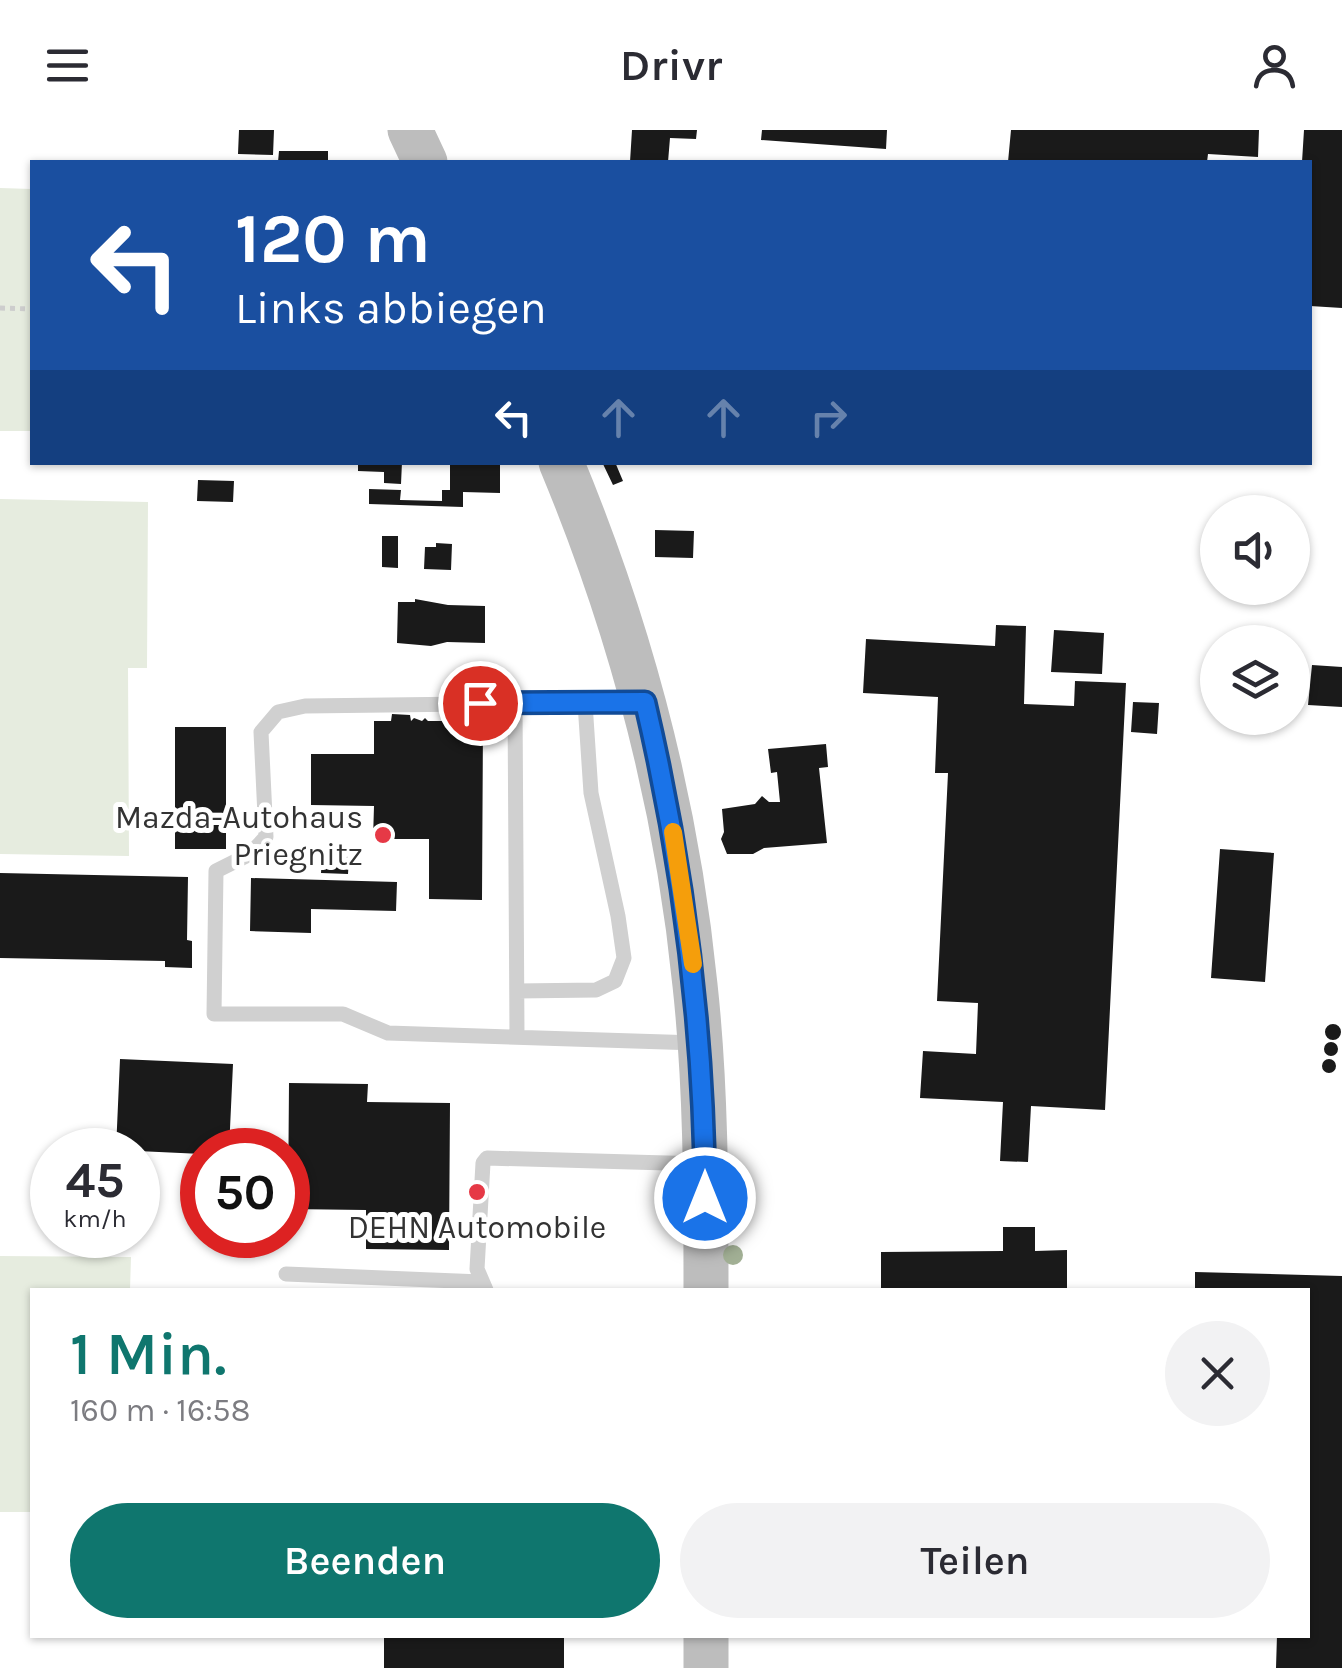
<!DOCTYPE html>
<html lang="de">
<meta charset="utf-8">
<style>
:root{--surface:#fff;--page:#f2f2f3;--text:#2b2b33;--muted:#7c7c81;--accent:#0f766e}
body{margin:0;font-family:Karla,sans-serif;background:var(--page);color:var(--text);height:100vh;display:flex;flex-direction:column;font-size:38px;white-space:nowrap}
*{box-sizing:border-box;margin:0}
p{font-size:32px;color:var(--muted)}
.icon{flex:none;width:55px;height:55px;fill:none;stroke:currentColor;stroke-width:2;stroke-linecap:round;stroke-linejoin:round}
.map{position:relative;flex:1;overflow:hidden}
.drawer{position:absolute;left:30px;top:1158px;width:1280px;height:350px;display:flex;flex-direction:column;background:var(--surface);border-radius:0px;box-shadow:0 2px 8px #0004}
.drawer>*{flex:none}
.guide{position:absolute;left:30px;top:30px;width:1282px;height:305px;border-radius:0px;box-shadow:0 2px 8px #0004;background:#1a4fa0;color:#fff;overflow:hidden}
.fabs{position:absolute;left:1200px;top:365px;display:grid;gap:20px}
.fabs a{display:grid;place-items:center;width:110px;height:110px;border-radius:50%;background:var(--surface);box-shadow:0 2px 8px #0004;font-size:50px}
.speed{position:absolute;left:30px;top:998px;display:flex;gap:20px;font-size:50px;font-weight:700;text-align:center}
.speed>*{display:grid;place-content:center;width:130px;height:130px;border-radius:50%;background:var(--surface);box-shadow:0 2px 8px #0004;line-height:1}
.speed small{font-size:25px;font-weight:400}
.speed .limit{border:15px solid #d22;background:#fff;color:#111}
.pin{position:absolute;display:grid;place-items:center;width:85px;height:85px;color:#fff;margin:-42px;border:5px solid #fff;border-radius:50%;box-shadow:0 2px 10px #0007}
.me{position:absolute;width:110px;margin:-55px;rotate:0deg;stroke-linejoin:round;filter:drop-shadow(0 0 8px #0008)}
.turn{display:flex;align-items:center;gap:35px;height:210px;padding:0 40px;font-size:45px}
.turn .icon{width:130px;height:130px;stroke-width:2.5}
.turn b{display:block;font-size:70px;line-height:85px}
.lanes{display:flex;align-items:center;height:95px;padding:0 40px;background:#0003;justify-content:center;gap:50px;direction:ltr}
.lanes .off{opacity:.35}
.round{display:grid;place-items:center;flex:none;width:105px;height:105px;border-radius:52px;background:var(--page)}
.summary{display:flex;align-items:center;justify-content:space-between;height:170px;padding:0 40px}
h1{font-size:60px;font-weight:600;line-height:75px;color:var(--accent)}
.button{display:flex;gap:20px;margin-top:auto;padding:20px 40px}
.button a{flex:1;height:115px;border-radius:60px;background:var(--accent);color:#fff;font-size:40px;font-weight:600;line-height:115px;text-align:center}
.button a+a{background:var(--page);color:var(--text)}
header{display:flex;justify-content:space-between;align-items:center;height:130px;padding:0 40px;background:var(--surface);font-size:45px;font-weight:600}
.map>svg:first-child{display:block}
.green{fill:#e6ecdf}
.building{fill:#1a1a1a}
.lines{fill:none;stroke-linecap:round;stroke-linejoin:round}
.path{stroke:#cdcdcd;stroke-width:5;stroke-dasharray:5 5;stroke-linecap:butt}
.lane{stroke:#d0d0d0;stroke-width:15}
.secondary{stroke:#bdbdbd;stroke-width:45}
.tree{fill:#a2b095}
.route-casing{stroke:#114b97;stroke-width:25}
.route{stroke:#1a73e8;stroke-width:18}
.slow{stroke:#f59e0b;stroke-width:18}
.poi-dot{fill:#e63946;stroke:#fff;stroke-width:4}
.labels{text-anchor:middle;stroke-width:10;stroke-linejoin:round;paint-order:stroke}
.poi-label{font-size:32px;fill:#333;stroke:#fff;text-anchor:end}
</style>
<header><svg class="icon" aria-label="menu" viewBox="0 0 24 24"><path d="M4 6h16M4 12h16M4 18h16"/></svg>Drivr<svg class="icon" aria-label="person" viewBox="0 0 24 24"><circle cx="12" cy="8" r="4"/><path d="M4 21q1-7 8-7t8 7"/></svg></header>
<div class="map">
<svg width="1342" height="1538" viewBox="0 0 1342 1538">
<rect width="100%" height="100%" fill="#fff"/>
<path class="green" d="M0,58l32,1v242h-32z
M0,369l148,3 -1,166h-19l1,188 -129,-2z
M0,1126l131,1 -1,33h-98v222h-32z"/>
<path class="building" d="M239,0h35l-1,25 -35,-1z
M632,0h65l-1,9 -26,-1 -2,24h-38z
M762,0h125l-1,19 -125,-9z
M1011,0h248l-1,27 -50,-3 -1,8h-199z
M1304,0h38v178l-32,-2v-144h-8z
M279,21h49v11h-50z
M358,332h44l-1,22 -17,-1v-11l-26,-1z
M450,332h50v31l-37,-1v15l-94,-3v-15l32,1 -1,10 42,1v-11h8z
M615,332l8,19 -10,4 -10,-21z
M198,350l36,1 -1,21 -36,-1z
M655,400l39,1 -1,27 -38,-1z
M382,406h16v32l-16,-1z
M436,413l16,1 -1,26 -27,-1 1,-22h11z
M415,469l33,6 37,1v37l-38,-1 -16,4 -34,-3 1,-41h17z
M996,495l30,1 -2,78 50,2 1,-25 51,2 -21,427 -74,-4 -3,56 -28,-1 3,-59 -83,-4 3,-47 53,3 2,-51 -41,-2 11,-228h-13l3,-76 -75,-4 3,-54 129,7z
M1054,500l50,3 -2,41 -51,-2z
M1312,535l30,2v40l-34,-2z
M1133,572l26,1 -2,31 -26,-2z
M392,584l18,1 1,6 3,-3 8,3 3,-3 3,3h55l-1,179 -53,-1v-60h-56l1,-33 -63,-1v-51h63v-33h17z
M175,597h51v122h-51z
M826,614l2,23 -9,1 8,75 -63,5 -11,6h-26l-6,-15 3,-7 -2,-23 33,-5 7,-8 7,6h11l-3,-30 -6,1 -3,-24z
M1220,719l54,4 -9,129 -54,-4z
M322,726l27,1 -1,17 -27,-1z
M0,743l188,4 -1,63 5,1v27l-27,-1v-6l-165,-3z
M251,748l146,4 -1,29 -85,-2v24l-61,-2z
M1325 902a8 8 0 1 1 16 0a8 8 0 1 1-16 0Z
M1324 919a7 7 0 1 1 14 0a7 7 0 1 1-14 0Z
M1322 936a7 7 0 1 1 14 0a7 7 0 1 1-14 0Z
M120,929l113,5 -4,86h-27v4l-86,-4z
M289,953l79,1 -1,18 83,1 -1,147 -83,-1v-39l-78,-1z
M1003,1097h32v24l32,-1v40h-186v-38l122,-1z
M1195,1142l147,4v392h-66l1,-33h31v-345h-113z
M384,1505h180v33h-180z"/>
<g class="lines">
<path class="path" d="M0,178l32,1"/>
<path class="lane" d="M515,572l2,334
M641,572l-336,4 -27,6 -17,20 5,105 -16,17 -34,17 -2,143h129l45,19 309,10
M517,861l79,-1 19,-9 9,-23 -6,-42 -27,-123 -6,-90
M286,1144l195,8
M486,1160l-9,-21 6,-106 4,-5 215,6"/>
<path class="secondary" d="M410,0l15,32
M561,332c70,168 116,343 134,523 11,101 11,203 11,305
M706,1505v33"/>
</g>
<g class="tree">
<circle cx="734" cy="1047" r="10"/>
<circle cx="733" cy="1125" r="10"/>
</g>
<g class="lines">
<g class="route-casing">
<path id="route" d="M480,573l165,-1c39,166 59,326 60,496"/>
</g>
<use href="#route" class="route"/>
<path class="slow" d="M673,702l20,132"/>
</g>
<g class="poi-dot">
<circle cx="383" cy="705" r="10"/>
<circle cx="477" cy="1062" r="10"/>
</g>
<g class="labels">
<g class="poi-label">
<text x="363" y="698">Mazda-Autohaus<tspan x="363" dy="37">Priegnitz</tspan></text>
<text x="477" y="1108" text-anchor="middle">DEHN Automobile</text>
</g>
</g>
</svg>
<div class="fabs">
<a><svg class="icon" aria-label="sound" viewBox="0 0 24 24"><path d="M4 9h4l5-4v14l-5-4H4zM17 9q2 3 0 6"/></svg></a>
<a><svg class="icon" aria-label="layers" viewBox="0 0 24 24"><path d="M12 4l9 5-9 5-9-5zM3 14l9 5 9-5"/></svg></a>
</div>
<div class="speed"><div>45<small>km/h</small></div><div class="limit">50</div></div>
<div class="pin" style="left:480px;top:573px;background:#d93025"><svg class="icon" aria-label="arrive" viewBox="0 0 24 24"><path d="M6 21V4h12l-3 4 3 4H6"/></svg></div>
<svg class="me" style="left:705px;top:1068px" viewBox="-20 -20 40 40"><circle r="17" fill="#1a73e8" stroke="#fff" stroke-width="3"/><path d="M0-11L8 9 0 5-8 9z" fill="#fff"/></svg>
<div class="guide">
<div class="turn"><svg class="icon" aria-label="left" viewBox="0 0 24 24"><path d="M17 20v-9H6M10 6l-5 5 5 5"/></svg><div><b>120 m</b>Links abbiegen</div></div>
<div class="lanes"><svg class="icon" aria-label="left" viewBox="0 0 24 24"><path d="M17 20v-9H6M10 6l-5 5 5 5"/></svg><svg class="icon off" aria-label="ahead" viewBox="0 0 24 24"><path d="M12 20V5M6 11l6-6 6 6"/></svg><svg class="icon off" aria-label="ahead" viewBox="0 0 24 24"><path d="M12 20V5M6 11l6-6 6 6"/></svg><svg class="icon off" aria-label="right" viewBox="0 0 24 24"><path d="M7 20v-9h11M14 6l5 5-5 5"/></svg></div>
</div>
<section class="drawer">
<div class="summary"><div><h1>1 Min.</h1><p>160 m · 16:58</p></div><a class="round"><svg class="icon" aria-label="close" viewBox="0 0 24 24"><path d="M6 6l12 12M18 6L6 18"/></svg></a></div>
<div class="button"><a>Beenden</a><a>Teilen</a></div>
</section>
</div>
